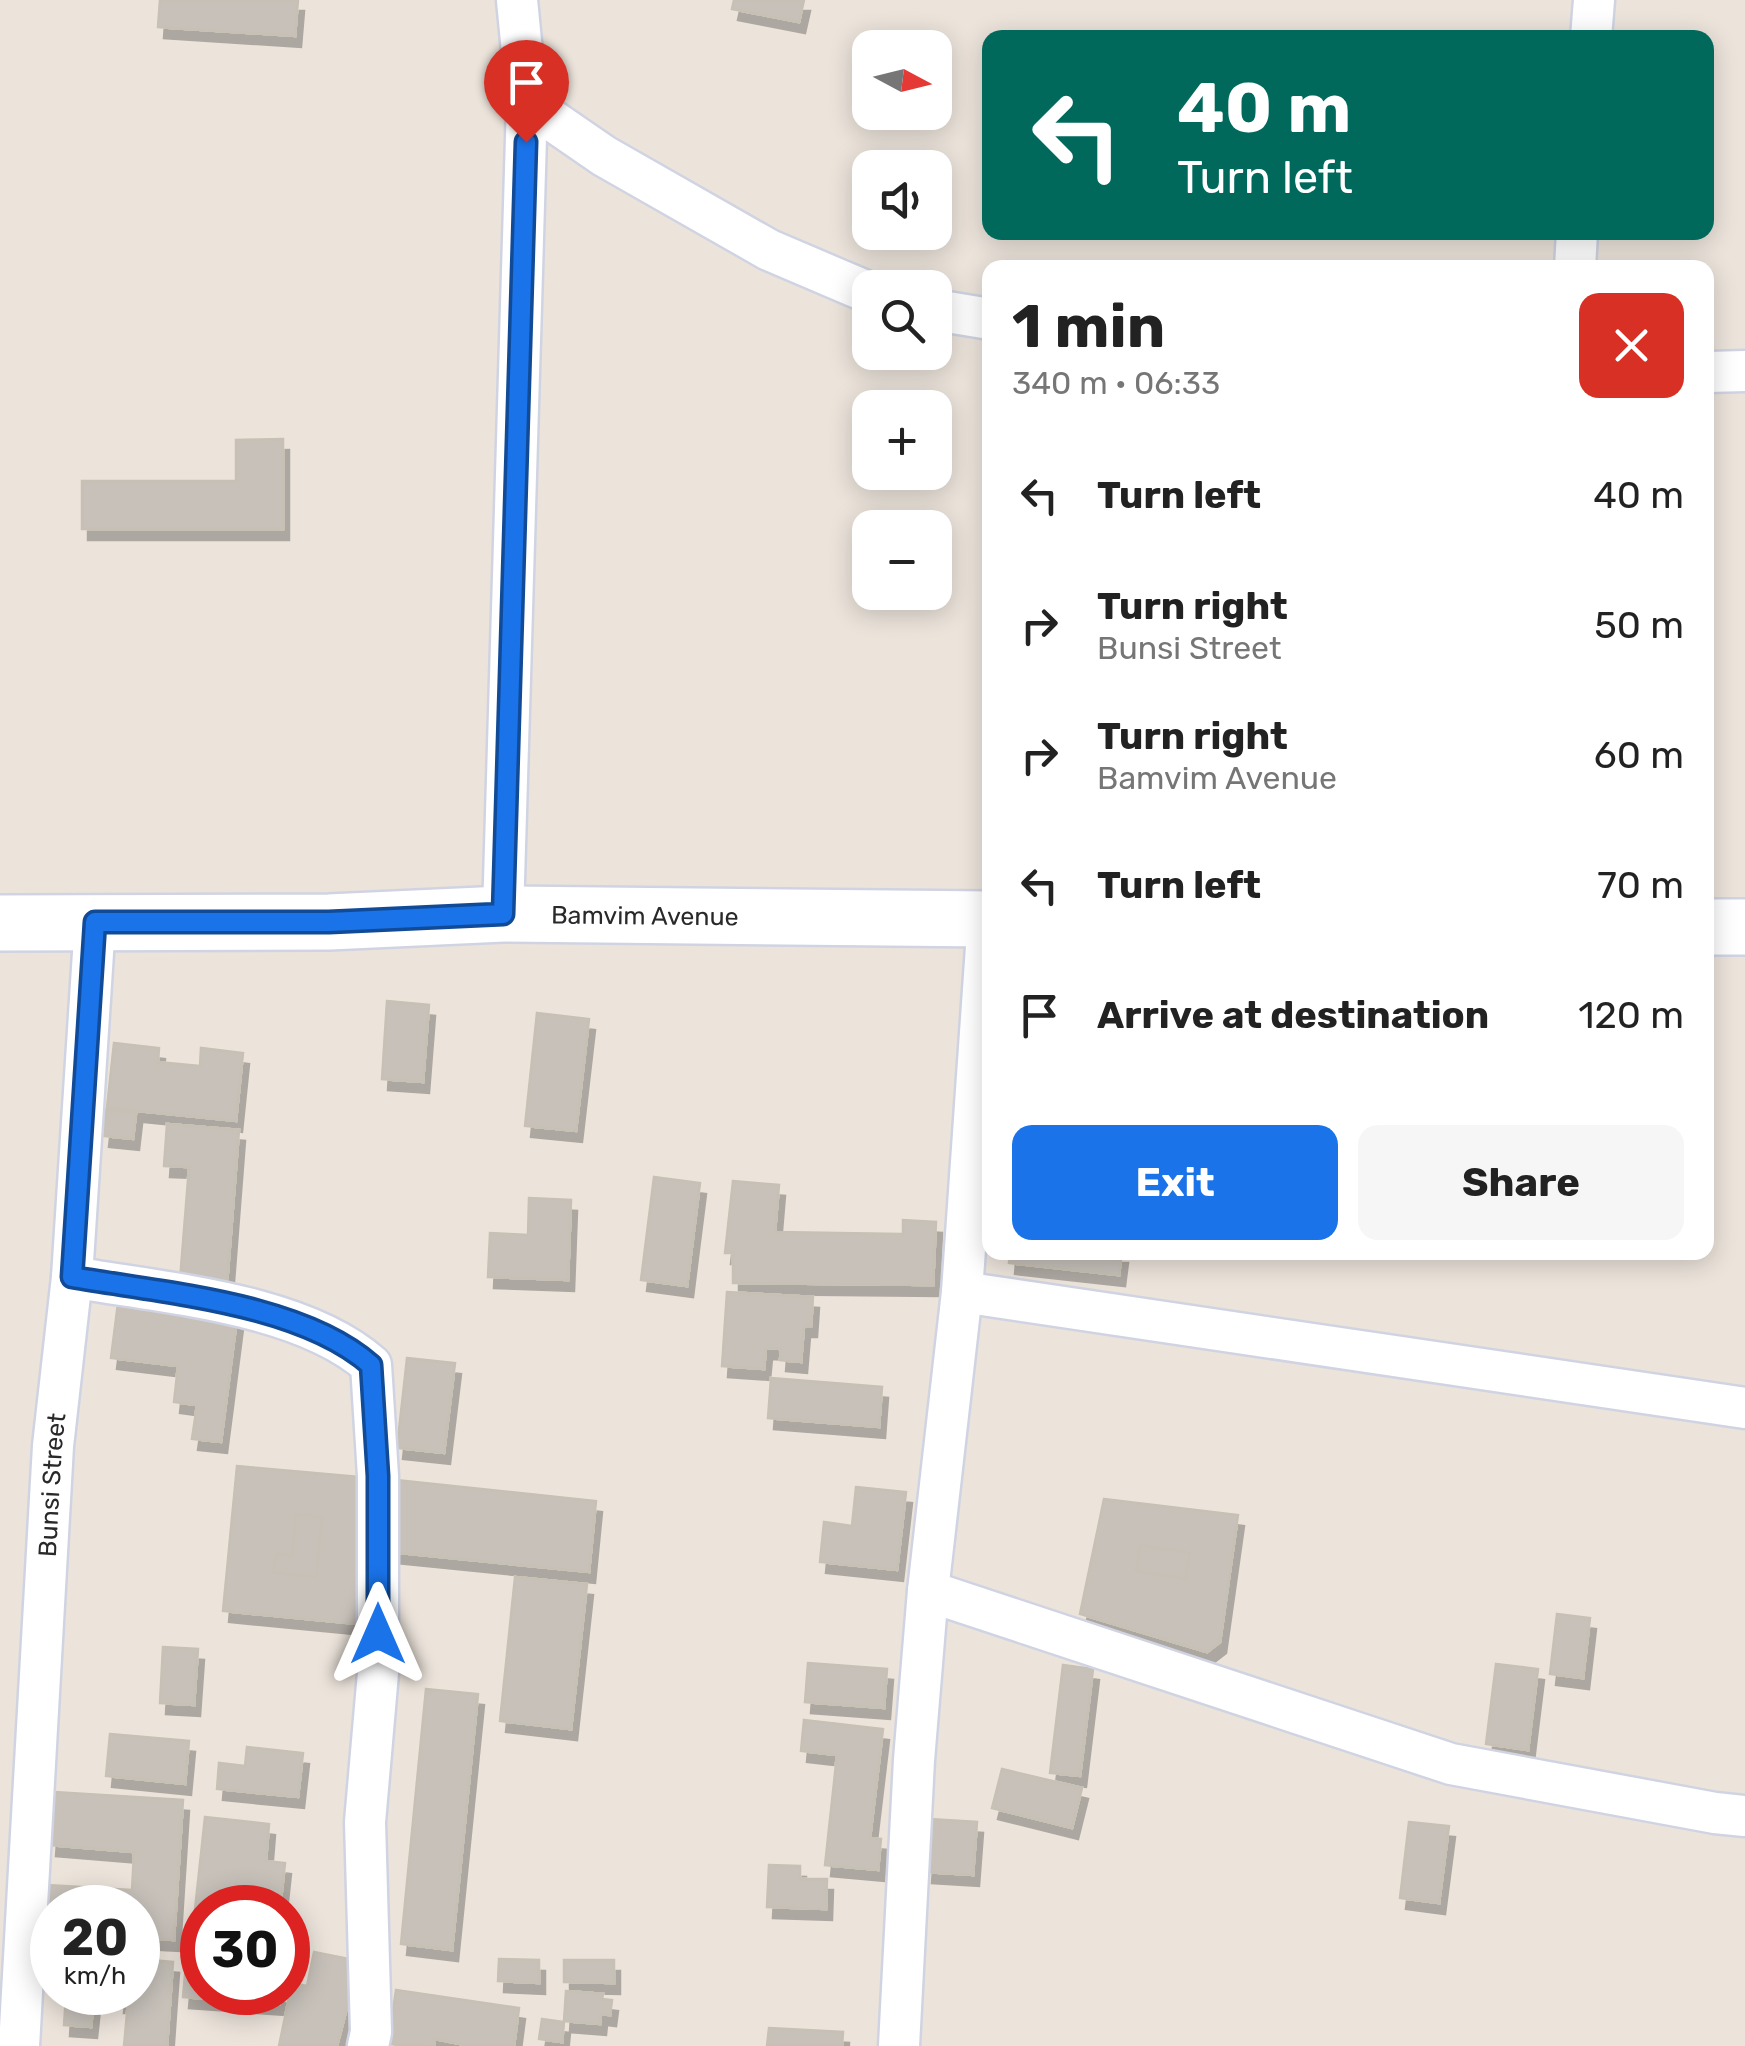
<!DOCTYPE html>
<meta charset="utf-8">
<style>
:root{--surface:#fff;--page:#f6f6f6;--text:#222;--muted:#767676;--accent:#1a73e8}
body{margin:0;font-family:Rubik,sans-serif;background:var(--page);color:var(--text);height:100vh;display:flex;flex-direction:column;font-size:38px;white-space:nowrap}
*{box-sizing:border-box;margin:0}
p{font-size:32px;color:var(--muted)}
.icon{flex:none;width:55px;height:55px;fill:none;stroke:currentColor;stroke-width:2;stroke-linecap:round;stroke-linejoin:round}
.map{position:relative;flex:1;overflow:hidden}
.details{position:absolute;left:982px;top:260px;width:732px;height:1000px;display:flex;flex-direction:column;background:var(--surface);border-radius:20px;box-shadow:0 5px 25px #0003}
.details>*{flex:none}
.banner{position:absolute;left:982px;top:30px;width:732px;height:210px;border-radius:20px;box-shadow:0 5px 25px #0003;background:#00695c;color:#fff;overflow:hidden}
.needle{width:65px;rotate:97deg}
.buttons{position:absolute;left:852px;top:30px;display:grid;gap:20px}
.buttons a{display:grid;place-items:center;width:100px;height:100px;border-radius:20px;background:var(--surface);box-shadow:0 5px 25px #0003;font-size:50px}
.speed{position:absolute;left:30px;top:1885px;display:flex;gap:20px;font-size:50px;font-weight:700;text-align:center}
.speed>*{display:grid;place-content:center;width:130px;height:130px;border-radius:50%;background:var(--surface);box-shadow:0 5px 25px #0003;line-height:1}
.speed small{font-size:25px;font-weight:400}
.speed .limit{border:15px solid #d22;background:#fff;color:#111}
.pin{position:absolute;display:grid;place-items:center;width:85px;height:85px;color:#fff;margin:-102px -42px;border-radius:50% 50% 50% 0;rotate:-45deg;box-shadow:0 0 10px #0007}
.pin .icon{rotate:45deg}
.me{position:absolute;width:110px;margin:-55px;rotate:0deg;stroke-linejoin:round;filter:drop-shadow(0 0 8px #0008)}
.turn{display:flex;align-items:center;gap:35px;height:210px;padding:0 30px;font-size:45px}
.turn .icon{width:130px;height:130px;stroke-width:2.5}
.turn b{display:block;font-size:70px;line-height:85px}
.round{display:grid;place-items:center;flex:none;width:105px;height:105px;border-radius:20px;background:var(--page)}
.overview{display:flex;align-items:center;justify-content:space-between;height:170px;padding:0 30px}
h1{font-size:60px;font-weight:700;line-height:75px}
.button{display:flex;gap:20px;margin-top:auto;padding:20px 30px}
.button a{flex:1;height:115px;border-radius:20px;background:var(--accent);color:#fff;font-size:40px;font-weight:700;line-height:115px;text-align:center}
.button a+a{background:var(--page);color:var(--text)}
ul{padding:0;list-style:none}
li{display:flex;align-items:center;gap:30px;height:130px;padding:0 30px}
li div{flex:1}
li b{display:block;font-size:38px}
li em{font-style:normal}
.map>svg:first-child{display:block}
.building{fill:#c7c1ba;stroke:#c7c0b4;stroke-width:2.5;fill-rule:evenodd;filter:url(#shadow)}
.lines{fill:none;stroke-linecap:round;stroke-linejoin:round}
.street-casing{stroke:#d0d4e2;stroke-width:45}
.secondary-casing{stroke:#d0d4e2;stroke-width:60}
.street{stroke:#fff;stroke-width:40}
.secondary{stroke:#fff;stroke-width:55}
.route-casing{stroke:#114b97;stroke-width:25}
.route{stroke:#1a73e8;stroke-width:18}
.labels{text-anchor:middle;stroke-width:9;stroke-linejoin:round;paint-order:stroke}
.street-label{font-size:25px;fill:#292929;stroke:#fff}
</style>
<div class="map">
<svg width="1745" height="2046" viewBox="0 0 1745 2046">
<defs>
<filter id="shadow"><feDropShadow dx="6" dy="11" stdDeviation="0" flood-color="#0004"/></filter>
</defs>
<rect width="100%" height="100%" fill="#ece4db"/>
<path class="building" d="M160,0h138l-3,36 -137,-9z
M734,0h70l-5,22 -67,-13z
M283,439v90h-201v-48h154v-41z
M387,1001l42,4 -6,77 -41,-3z
M537,1013l52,6 -13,112 -51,-5z
M114,1043l45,5 -1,14 42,4 1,-18 42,5 -7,68 -129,-13z
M106,1110l30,3 -3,26 -30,-3z
M167,1124l72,6 -12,154 -47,-4 9,-113 -25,-1z
M654,1177l46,6 -13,103 -46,-6z
M733,1181l46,4 -4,47 128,2v-14l33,2 -3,63 -200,-2v-30h-8z
M529,1198l42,2 -3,80 -80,-3 2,-44 38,2z
M1010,1252h112l-3,23 -110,-12z
M727,1292l86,5 -2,29h-7l-3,36 -21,-2 1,-11 -15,-1 -2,21 -42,-3z
M118,1303l119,15 -16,124 -29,-3 5,-34 -23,-3 4,-36 -67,-8z
M407,1358l48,5 -11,90 -47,-5z
M771,1378l111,9 -3,40 -111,-9z
M237,1466l133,12 -13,146 -134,-13zM296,1514l26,3 -6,60 -42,-4 2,-19 16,2z
M396,1480l200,21 -7,71 -200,-20z
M856,1487l50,5 -9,78 -77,-8 4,-40 28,4z
M1104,1499l134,16 -18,127 -13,10 -127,-38zM1140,1545l50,8 -4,26 -50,-8z
M296,1514l26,3 -6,60 -42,-4 2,-19 16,2z
M1140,1545l50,8 -4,26 -50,-8z
M515,1577l72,7 -16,145 -71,-8z
M1557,1614l33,4 -7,60 -33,-4z
M163,1647l35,2 -4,56 -34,-2z
M808,1663l79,6 -3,39 -79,-6z
M1496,1664l42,5 -10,81 -42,-6z
M1063,1665l30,4 -13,107 -30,-3z
M426,1689l52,5 -26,256 -51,-6z
M804,1720l79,9 -13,109 11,1 -3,31 -53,-5 12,-110 -36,-4z
M110,1734l79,7 -4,43 -79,-8z
M247,1747l56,6 -5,44 -81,-8 2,-26 26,3z
M1002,1769l80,19 -10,40 -80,-20z
M54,1792l129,8 -9,140 -36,-2v-30h-86v24h-8l4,-47 84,5 2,-38 -84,-7z
M205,1817l64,7 -3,37 19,2 -5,45h-78v21l-9,-1z
M930,1819l47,3 -4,53 -47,-3z
M1409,1822l40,4 -10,77 -39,-5z
M769,1865l31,1v13h27l-1,30 -59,-2z
M314,1952l45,9 -22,85h-58l13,-63 15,3z
M187,1953l15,1v38h78l-1,12 -96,-7z
M138,1959l35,3 -6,84h-43l4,-44h-10l1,-10h19z
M499,1959l40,1v23l-41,-2z
M564,1960h50v23l-50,-1z
M396,1990l123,18 -5,38h-44l-35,-7 -1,7 -46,-2z
M566,1991l37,3 -1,5 10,1 -2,15 -9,-1 -1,10 -36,-3z
M66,1996l28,3 -3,28 -27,-2z
M542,2019l22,3 -2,20 -23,-3z
M769,2028l74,4 -1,14h-75z"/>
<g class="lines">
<g class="street-casing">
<g id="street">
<path d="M1591,38l3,-38"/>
<path d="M527,103l77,53 165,94 101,43"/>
<path d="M1575,268l2,-36"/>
<path d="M935,310l55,9"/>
<path d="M1708,372l37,-1"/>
<path d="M503,914l24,-811 -10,-103"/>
<path d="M72,1277c91,16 229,26 299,88l7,111v197l-13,149 6,210 -3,14"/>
<path d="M962,1292l783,116"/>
<path d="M928,1591l523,173 264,49 30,3"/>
<path id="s1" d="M19,2046l34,-600 19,-169 23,-355"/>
<path d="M899,2046l15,-286 14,-169 34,-299 26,-374"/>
</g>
</g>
<g class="secondary-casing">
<g id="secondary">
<path id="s2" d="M0,923l329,-1 174,-8 487,5"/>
<path d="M1708,927h37"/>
</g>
</g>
<use href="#street" class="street"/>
<use href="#secondary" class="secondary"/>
</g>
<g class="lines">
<g class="route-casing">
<path id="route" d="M378,1634v-158l-7,-111c-70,-62 -208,-72 -299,-88l23,-355h234l174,-8 23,-772"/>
</g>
<use href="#route" class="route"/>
</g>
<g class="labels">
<g class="street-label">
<text dy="9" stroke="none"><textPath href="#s2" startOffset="645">Bamvim Avenue</textPath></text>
<text dy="9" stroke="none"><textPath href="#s1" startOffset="562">Bunsi Street</textPath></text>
</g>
</g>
</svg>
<div class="buttons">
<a><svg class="needle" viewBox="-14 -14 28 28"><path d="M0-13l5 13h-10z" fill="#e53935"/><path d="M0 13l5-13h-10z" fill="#767676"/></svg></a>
<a><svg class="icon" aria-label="sound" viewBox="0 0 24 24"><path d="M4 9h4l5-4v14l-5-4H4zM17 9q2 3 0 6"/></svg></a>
<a><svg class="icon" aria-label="search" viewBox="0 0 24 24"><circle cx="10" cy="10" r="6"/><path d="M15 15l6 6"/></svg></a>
<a>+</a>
<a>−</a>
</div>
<div class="speed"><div>20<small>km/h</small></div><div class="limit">30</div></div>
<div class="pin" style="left:526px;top:142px;background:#d93025"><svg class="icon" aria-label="arrive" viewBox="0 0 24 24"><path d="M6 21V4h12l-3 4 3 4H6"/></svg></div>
<svg class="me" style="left:378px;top:1634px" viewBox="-20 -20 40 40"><path d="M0-17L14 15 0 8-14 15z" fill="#1a73e8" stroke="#fff" stroke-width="4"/></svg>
<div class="banner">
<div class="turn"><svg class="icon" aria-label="left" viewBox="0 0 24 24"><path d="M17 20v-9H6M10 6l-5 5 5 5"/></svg><div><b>40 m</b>Turn left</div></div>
</div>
<section class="details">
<div class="overview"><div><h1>1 min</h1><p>340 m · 06:33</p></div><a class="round" style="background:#d93025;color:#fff"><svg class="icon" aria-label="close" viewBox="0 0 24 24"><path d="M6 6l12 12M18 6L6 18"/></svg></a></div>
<ul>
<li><svg class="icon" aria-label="left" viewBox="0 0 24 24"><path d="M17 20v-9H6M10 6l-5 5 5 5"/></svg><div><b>Turn left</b></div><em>40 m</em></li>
<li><svg class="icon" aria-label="right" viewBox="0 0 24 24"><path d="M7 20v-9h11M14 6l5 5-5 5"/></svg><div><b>Turn right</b><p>Bunsi Street</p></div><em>50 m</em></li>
<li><svg class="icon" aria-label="right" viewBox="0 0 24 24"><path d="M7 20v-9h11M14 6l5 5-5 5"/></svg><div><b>Turn right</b><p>Bamvim Avenue</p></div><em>60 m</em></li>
<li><svg class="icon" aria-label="left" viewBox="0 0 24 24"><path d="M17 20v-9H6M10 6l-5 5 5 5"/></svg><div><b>Turn left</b></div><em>70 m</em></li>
<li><svg class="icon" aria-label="arrive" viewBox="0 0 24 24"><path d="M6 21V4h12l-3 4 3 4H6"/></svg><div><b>Arrive at destination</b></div><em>120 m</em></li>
</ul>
<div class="button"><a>Exit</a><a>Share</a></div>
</section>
</div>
